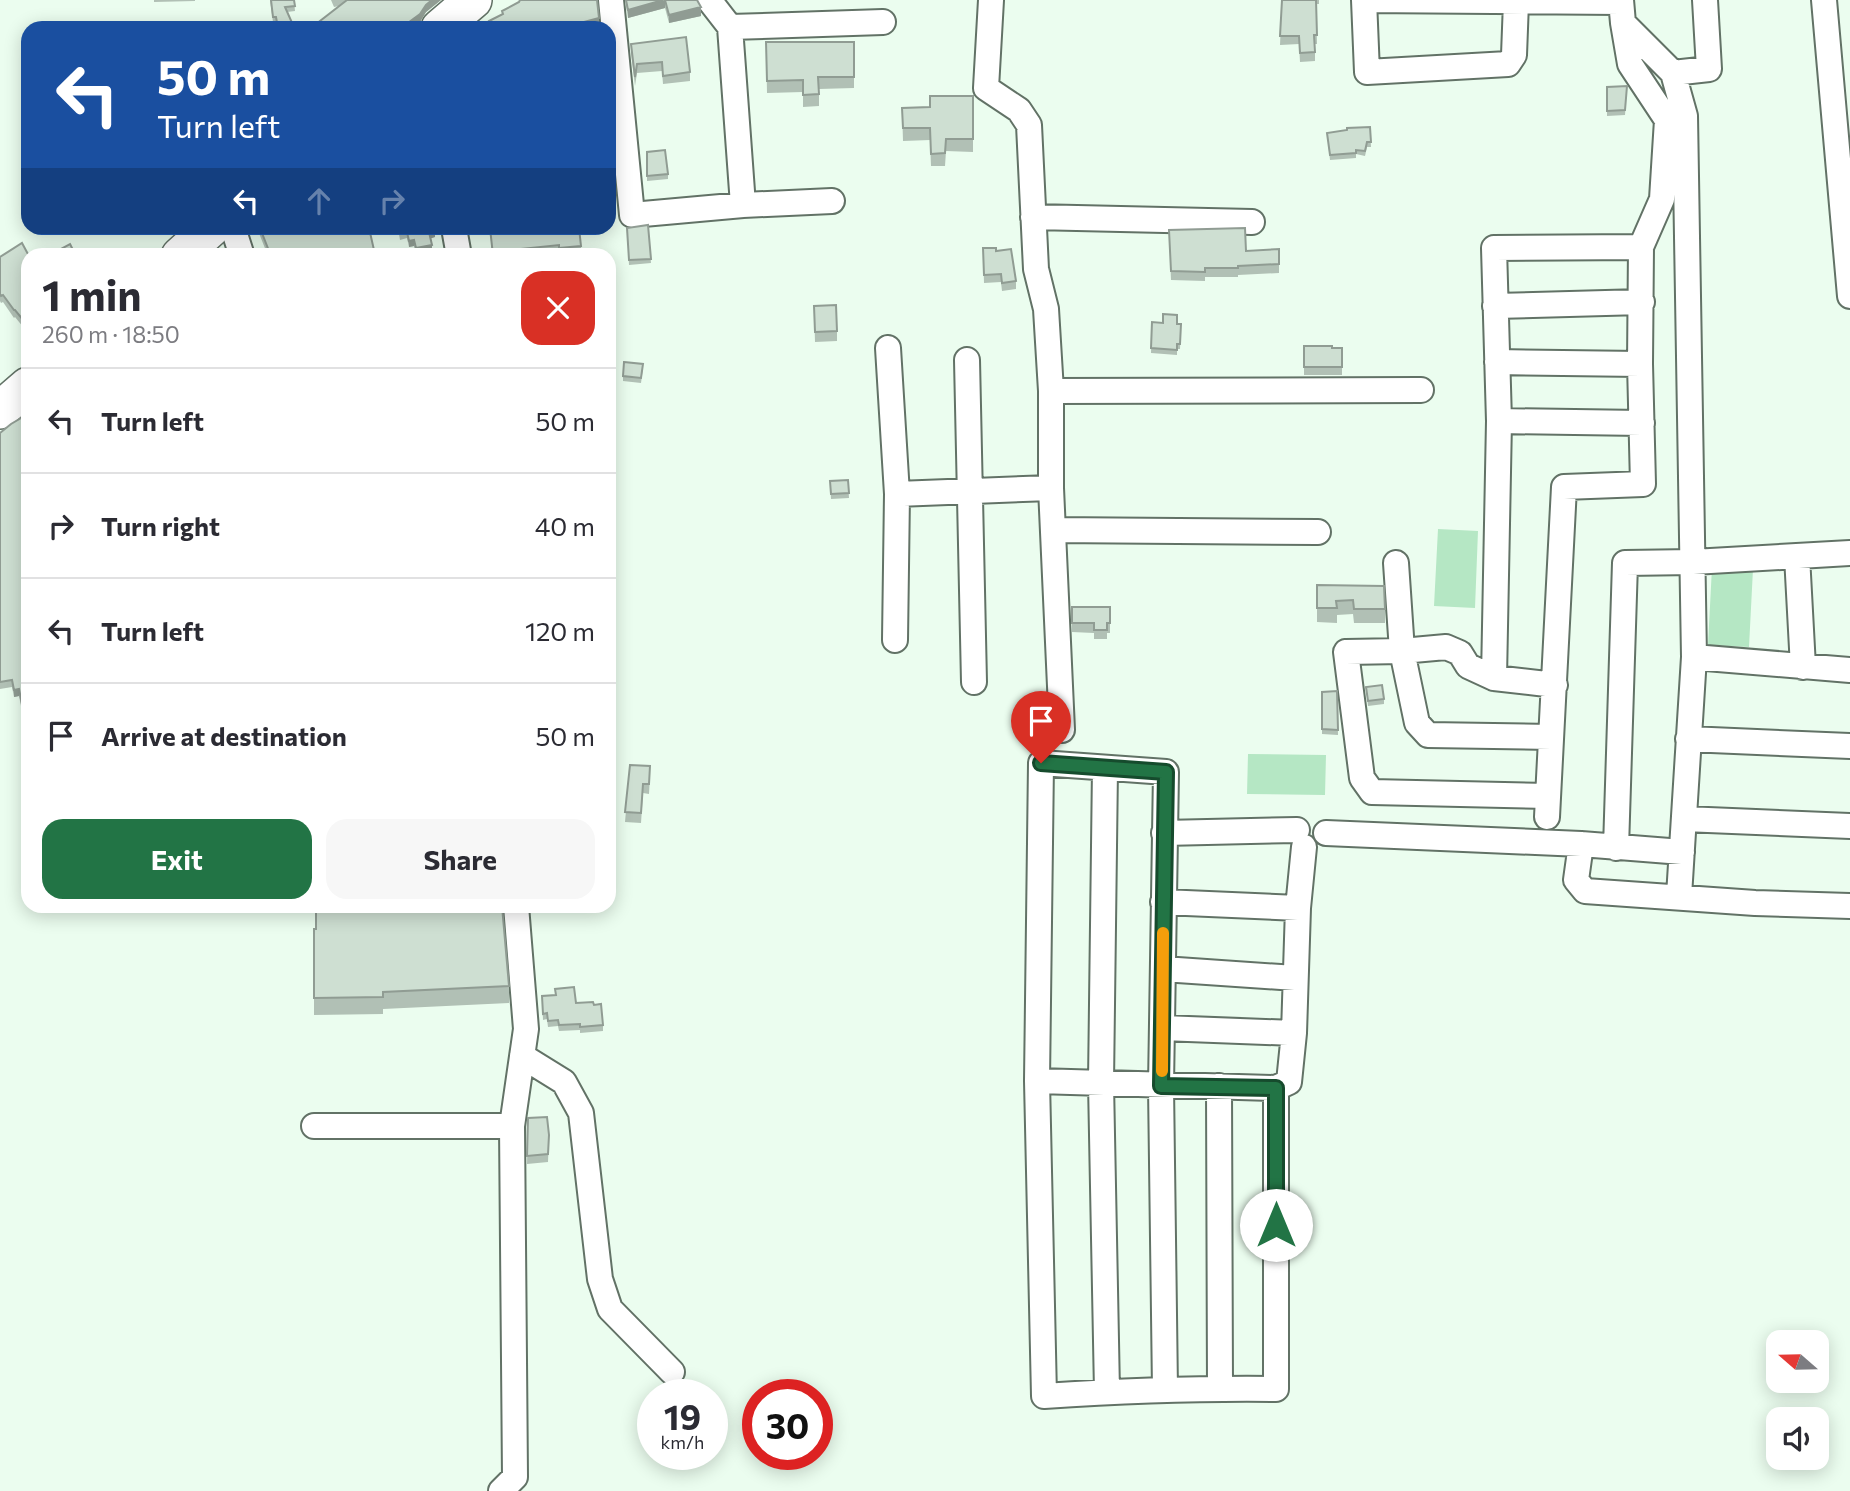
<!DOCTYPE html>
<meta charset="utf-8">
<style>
:root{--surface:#fff;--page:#f7f7f7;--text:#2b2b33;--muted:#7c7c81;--line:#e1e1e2;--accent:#227445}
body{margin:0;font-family:Commissioner,sans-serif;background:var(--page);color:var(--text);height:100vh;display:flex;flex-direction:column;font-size:26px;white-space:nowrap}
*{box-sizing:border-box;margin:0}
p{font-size:23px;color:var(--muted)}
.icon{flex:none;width:38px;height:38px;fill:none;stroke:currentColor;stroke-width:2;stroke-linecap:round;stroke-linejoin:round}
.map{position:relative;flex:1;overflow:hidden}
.side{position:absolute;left:21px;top:248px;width:595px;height:665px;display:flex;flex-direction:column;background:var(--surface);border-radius:21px;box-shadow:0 4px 18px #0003}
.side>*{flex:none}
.hud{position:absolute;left:21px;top:21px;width:595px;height:214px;border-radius:21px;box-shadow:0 4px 18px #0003;background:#1a4fa0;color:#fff;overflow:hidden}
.needle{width:46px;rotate:290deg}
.buttons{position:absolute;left:1766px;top:1330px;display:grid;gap:14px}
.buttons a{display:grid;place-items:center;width:63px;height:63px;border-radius:14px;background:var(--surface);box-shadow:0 4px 18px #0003;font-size:35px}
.speed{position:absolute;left:637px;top:1379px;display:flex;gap:14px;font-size:35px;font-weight:700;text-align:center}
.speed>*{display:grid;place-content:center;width:91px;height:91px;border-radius:50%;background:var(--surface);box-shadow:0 4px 18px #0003;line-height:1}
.speed small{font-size:18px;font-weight:400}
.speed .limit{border:10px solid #d22;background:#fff;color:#111}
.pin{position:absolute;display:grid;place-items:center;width:60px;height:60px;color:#fff;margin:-72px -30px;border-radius:50% 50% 50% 0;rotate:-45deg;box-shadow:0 0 7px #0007}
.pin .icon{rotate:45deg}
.me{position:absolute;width:77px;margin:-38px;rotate:0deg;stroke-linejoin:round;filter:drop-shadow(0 0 5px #0008)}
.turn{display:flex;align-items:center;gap:24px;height:147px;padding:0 21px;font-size:32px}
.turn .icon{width:91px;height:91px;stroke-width:2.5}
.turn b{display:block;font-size:49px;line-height:60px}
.lanes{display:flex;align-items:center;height:66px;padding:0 21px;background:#0003;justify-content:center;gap:35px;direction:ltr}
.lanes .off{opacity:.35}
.round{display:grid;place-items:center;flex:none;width:74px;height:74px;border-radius:21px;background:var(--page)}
.head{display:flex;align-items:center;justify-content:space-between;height:119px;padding:0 21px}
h1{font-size:42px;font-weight:700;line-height:52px}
.cta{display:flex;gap:14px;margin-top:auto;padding:14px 21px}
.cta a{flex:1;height:80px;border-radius:21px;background:var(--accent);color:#fff;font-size:28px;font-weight:700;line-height:80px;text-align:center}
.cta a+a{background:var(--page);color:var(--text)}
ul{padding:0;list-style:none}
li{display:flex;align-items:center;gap:21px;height:105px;padding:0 21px;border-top:2px solid var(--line)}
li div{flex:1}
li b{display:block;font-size:26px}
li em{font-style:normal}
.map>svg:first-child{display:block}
.green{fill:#b5e7c4}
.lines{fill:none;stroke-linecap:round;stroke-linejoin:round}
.minor-casing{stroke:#627266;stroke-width:28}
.highway-casing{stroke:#627266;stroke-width:40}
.minor{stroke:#fff;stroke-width:24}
.highway{stroke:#fff;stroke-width:37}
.wall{fill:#b1c0b5}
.shaded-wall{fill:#909c93}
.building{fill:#cedfd2;stroke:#909c93;stroke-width:2}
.route-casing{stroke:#164b2d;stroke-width:18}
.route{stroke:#227445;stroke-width:12}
.slow{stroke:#f59e0b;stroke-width:12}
</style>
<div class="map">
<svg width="1850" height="1491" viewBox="0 0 1850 1491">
<rect width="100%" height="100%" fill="#ebfdef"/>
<path class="green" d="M1438,529l40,2 -3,77 -41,-2z
M1712,567l41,2 -4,78 -41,-2z
M1248,754l78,1 -1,40 -78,-1z"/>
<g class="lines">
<g class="minor-casing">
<path id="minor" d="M611,0l21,215 111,-10 89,-4
M709,0l21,27 13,178
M991,0l-5,88 33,22 10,15 7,144 10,40 5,82v97l11,242
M1364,0l3,72 141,-8 6,-9 2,-53
M1364,0l257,2
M1824,0l26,296
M1623,23l50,50 12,43 9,541 -15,239
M730,27l153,-5
M1673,73l36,-4 -4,-69
M1033,217l219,5
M233,228l9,28
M454,228l5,28
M1495,306l147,-4
M888,348l9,146 -2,146
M967,360l7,322
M1497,362l143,2
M1051,391l370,-1
M1499,421l143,2
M897,494l154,-6
M1053,530l265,2
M1797,556l6,111
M1396,563l6,88 15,72 11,12 123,2
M1694,657l156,13
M1494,678l5,-257 -5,-173 147,-1
M1688,739l162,7
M1105,768l-4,315 6,309
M1548,796l-176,-4 -10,-14 -16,-126 56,-1 44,-4 14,6 8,13 26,12 61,7
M1547,817l17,-330 79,-3 -3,-120 1,-117 21,-48 5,-79 -37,-56 -7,-41 -2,-23
M1684,819l166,7
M1164,833l133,-3
M1326,833l255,11 101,8
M1581,844l-5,36 9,11 170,12 95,3
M1616,848l9,-285 68,-1 157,-9
M1163,902l135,6
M1163,969l132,9
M1162,1028l132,5
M522,1056l42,26 17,31 19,166 10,30 62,63
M1037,1081l239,7 13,-6 5,-49 4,-125 6,-61
M1219,1086l1,302
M314,1126h198l14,-97 -10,-123
M1165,1390l-4,-304 5,-314 -125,-9 -4,318 7,315c77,-5 154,-8 232,-7v-301
M501,1491l14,-14 -3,-351"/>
</g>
<g class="highway-casing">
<path id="highway" d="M440,28l33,-28
M180,256l31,-28
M0,410l28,-24"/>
</g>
<use href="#minor" class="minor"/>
<use href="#highway" class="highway"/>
</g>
<path class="wall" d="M154,0h41v1l-41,1z
M270,0h24l1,11 -8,1 6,13v3h-16l-1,-6h-3z
M331,0h110l-15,12 -6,10 -9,6h-100l28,-22 -5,1z
M625,0h72l4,16 -32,7 -4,-15 -37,10z
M1282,0h37v4h-3l1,40h-2v17l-15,1 -1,-18 -19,1z
M766,42h88v46l-35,1v17l-16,1v-15l-36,1z
M631,44l59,28v9l-27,3 -1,-13 -25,2 -2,13 -4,-33z
M1627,86l-2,29 -18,1v-29z
M973,96v56l-27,-1 -1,15h-14l-1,-26 -27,1 -1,-33 28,-1z
M1370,127l1,20h-4l-2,9 -9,-2v4l-26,2 -3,-27z
M647,152l21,22v5l-21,2z
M648,225l3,38 -22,2 -2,-37z
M257,228h112l5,28h-106z
M398,228h36l1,9 -5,1 2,13 -16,4 -2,-9 -5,1 -2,-9 -7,2z
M490,228l91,18v8l-15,2h-7v-2l-20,2h-47z
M1169,230l77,21 33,-2v24l-41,2v2h-33v4l-34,-1z
M983,248l13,3 20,30v8l-14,2 -1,-9 -17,1z
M28,256v77l-13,-16 -1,1 -11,-16 -2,1 -1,-2v-44z
M814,306l23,25v10l-22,1z
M1152,322l29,2 -1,25h-3v6l-26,-2z
M1304,346l28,2h10v27h-38z
M643,368l-2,15 -18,-2v-5z
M28,408v301l-6,2 -3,-15 -5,1 -2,-10 -12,2v-256l27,-18v-6z
M848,480l1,18 -18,1 -1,-18z
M1317,585l68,24v14h-31l-1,-9 -16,1v8l-20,-1z
M1072,607h38v26h-3v6h-13v-6l-22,-1z
M1366,687l18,12v5l-16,2z
M1337,691l1,44 -16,-1v-42z
M630,765l20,11 -1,18 -6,-1 -2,30 -16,-1z
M314,929l195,57v17l-126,6v5l-69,1z
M542,996l34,7 18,2 9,20v6l-23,2v-3l-21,1 -1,-5 -10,1 -1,-8 -4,1z
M528,1118l21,17 -1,27 -21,2z"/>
<path class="shaded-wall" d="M432,0h9l-15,12 -6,10 -9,6h-10z
M665,0v8l-37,10v-8z
M701,7v9l-32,7v-8z
M599,18v8l-8,2h-26v-1z
M113,228h17l-17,5z
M435,231v6l-6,2v-7z
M414,240v6l-5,1v-6z
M432,245v6l-16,4v-7z
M360,250v6h-22z
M374,250v6h-13v-2z
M19,689v7l-5,1v-7z
M28,702v7l-6,2v-7z"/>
<path class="building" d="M271,0h23l1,6 -10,1 8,18 -15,3 -2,-11h-3z
M347,0h85l-6,5 -6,9 -19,14h-90z
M520,0h77l2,18 -34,9v1h-83l8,-5 -1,-2 14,-7 -1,-3 17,-9z
M626,0h37l-35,10z
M665,0h32l4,7 -32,8z
M1282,0h34l1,35h-3l1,17 -15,1 -1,-17h-19z
M686,37l4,35 -27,4 -1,-14 -25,2 -2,13 -4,-33z
M766,42h88v35h-36l1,17 -16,1v-15l-36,1z
M1627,86l-2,24 -18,1v-24z
M930,96h43v43h-27l-1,14 -14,1 -1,-26h-27l-1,-20 28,-1z
M1370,127l1,15h-4l-2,9 -9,-1v3l-26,2 -3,-22 20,-3v-2z
M665,150l3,24 -21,2v-24z
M648,225l3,34 -22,1 -2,-32z
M260,228h109l5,22 -13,4 -1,-4 -22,6h-67z
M399,228h35l1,3 -6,1 3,13 -16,3 -2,-8 -5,1 -2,-9 -7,1z
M490,228h89l2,18 -22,2v-3l-39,4 1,2 -28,4z
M1245,228l1,23 33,-2v15l-41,2v2h-33v4l-34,-1 -2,-41z
M22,243l7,13h-1v70l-13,-16h-1l-11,-15 -2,1 -1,-2v-37z
M70,244l6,12h-28z
M983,248h13v3l15,-2 5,32 -14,2 -1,-9 -17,1z
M836,305l1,26 -22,1 -1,-26z
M1163,314l14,1v9h4l-1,20h-3v6l-26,-2 1,-26 11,1z
M1304,346h28v2h10v19h-38z
M624,362l19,2 -2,14 -18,-2z
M28,414v288l-6,2 -3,-15 -5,1 -2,-10 -12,2v-249l11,-9z
M848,480l1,13 -18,1 -1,-13z
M1317,585l67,1 1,23h-31l-1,-9 -17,1 1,7h-20z
M1072,607h38v16h-3v7h-13v-7h-22z
M1382,685l2,14 -16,2 -2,-14z
M1337,691l1,39 -16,-1v-37z
M630,765l20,1 -1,18h-6l-2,29 -16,-1z
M316,906h186l7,80 -126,6v5l-69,1v-69h2z
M574,987l2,16 17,-1 1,3 7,-1 2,21 -23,2v-3l-21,1 -1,-5 -10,1 -1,-8 -4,1 -1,-18 14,-1 -1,-6z
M547,1117l2,18 -1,19 -21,2 1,-38z"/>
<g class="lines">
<g class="route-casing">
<path id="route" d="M1041,763l125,9 -5,314 115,2v137"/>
</g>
<use href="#route" class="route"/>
<path class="slow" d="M1162,1071l1,-138"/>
</g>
</svg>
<div class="buttons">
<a><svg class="needle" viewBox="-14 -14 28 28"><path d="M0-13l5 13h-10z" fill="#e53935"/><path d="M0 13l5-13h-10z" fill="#7c7c81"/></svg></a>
<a><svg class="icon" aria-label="sound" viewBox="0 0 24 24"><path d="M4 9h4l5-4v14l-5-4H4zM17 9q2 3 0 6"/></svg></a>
</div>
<div class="speed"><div>19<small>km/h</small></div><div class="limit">30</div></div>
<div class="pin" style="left:1041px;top:763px;background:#d93025"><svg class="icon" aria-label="arrive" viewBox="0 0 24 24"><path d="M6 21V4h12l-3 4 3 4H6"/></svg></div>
<svg class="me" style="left:1276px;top:1225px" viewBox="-20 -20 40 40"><circle r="19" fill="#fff"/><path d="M0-13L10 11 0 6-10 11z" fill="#227445"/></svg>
<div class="hud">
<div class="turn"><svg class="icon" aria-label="left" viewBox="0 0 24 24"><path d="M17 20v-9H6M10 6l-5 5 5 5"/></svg><div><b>50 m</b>Turn left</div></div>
<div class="lanes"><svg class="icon" aria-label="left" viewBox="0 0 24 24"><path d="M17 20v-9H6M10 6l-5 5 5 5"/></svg><svg class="icon off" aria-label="ahead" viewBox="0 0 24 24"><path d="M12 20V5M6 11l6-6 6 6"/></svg><svg class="icon off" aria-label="right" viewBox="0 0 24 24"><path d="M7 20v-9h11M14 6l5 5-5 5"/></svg></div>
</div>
<section class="side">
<div class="head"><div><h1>1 min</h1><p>260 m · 18:50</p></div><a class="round" style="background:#d93025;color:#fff"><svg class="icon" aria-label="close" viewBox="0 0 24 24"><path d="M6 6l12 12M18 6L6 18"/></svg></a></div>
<ul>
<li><svg class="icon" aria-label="left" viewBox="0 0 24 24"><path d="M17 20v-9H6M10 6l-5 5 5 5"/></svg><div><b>Turn left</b></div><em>50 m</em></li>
<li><svg class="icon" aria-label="right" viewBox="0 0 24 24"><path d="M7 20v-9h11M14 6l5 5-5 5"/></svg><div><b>Turn right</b></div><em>40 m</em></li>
<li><svg class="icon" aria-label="left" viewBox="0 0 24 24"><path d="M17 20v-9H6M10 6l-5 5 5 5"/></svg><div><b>Turn left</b></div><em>120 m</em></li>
<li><svg class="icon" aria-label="arrive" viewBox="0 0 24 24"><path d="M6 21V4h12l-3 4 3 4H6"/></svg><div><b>Arrive at destination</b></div><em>50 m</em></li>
</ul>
<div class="cta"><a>Exit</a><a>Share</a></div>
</section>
</div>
